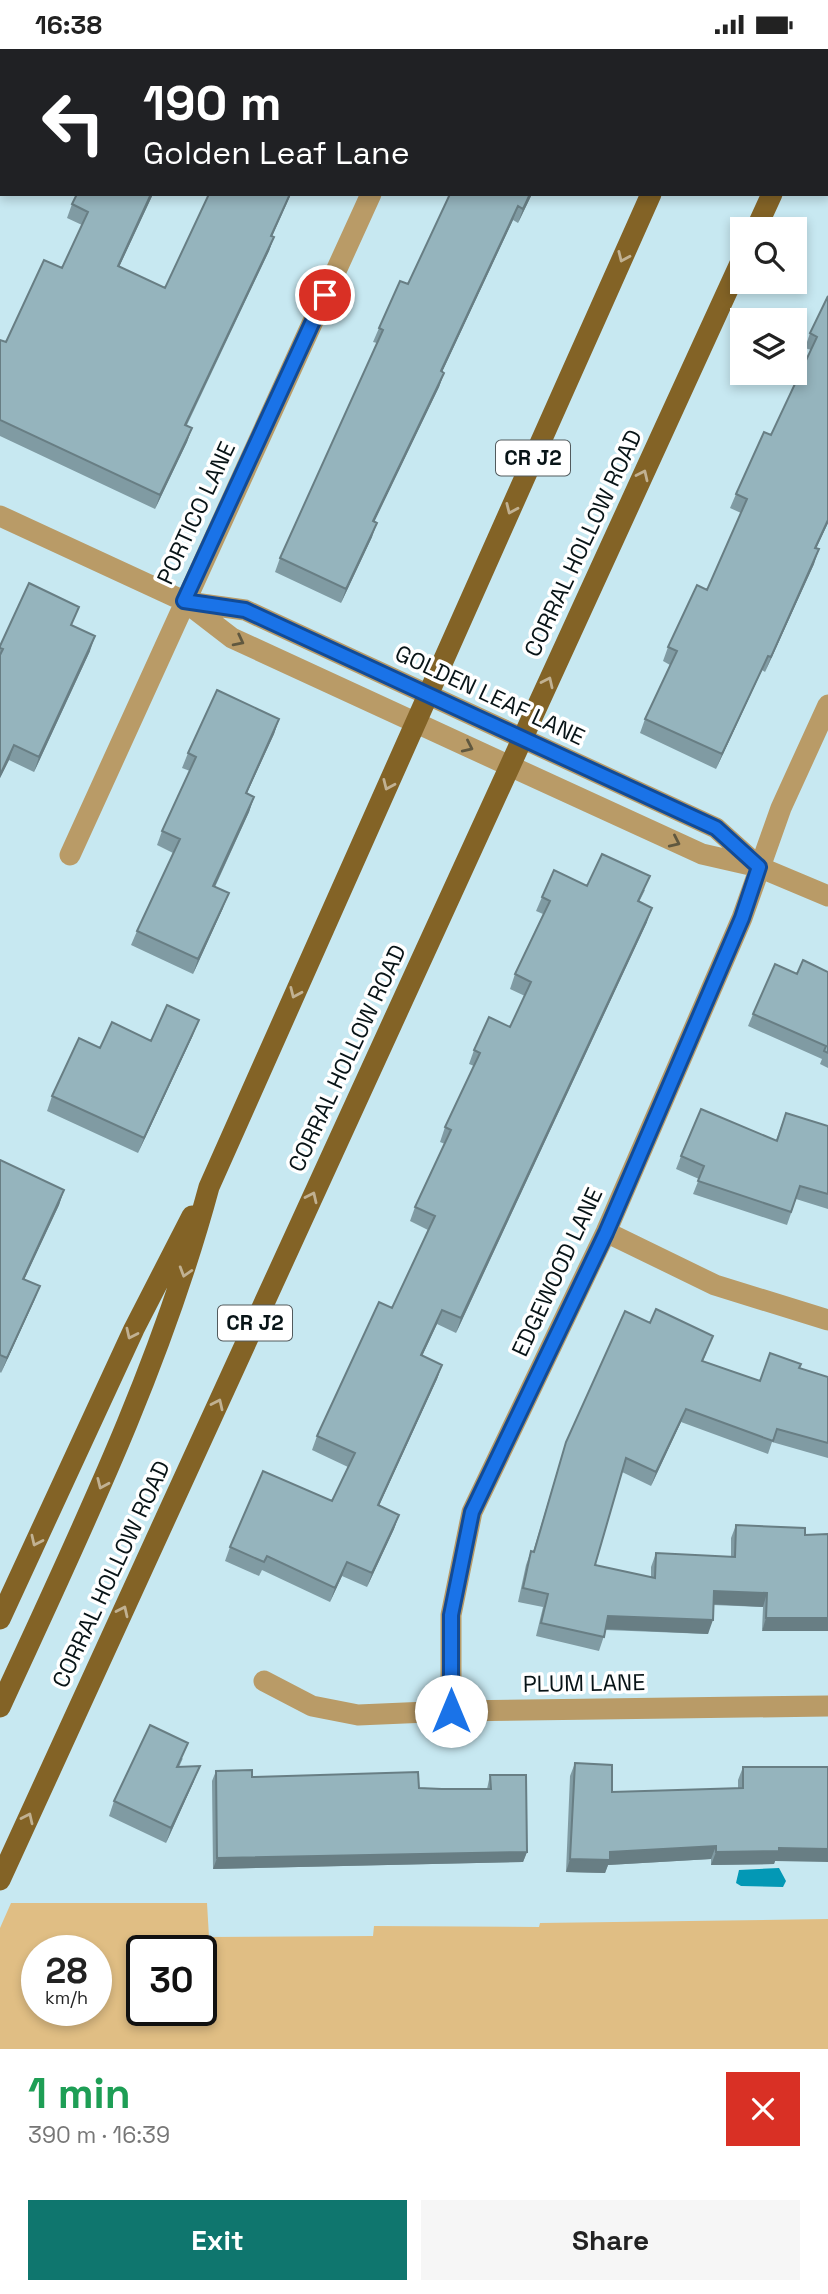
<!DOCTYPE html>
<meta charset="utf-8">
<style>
:root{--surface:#fff;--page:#f6f6f6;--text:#222;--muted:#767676;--accent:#0f766e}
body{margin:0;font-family:"Space Grotesk",sans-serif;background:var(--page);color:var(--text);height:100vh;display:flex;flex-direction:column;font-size:26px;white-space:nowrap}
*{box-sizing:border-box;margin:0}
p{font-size:23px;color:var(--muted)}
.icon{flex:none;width:38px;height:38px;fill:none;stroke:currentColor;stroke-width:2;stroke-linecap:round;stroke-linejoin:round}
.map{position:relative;height:2000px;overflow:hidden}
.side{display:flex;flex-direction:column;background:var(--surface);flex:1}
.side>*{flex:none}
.hud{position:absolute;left:0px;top:0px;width:830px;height:147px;box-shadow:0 4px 10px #0003;background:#202124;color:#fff;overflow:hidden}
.tools{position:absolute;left:730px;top:168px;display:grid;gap:14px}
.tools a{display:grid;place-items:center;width:77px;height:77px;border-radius:0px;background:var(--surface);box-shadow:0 4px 10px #0003;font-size:35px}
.speed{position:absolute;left:21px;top:1886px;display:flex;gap:14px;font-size:35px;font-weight:700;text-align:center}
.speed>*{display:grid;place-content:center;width:91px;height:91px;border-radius:50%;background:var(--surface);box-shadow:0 4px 10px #0003;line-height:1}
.speed small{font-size:18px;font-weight:400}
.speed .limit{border:4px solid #111;border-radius:10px;background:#fff;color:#111}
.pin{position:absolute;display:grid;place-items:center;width:60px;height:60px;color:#fff;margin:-30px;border:4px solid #fff;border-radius:50%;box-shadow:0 2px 7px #0007}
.me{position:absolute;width:77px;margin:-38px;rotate:0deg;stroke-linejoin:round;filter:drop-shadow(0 0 5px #0008)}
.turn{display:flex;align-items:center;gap:24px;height:147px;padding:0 28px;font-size:32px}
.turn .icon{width:91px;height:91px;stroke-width:2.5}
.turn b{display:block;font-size:49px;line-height:60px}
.round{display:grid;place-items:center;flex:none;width:74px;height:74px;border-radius:0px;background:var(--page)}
.headline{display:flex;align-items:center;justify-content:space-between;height:119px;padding:0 28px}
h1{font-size:42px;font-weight:600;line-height:52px;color:#1e9e55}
.cta{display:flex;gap:14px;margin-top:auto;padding:14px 28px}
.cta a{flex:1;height:80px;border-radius:0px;background:var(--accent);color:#fff;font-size:28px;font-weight:600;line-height:80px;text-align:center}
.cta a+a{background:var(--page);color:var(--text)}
.status{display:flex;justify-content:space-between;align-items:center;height:49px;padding:0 35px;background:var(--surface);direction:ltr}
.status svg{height:19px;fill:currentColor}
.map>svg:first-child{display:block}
.green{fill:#e0be84;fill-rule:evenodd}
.water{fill:#0398b5}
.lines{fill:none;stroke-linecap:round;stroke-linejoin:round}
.minor{stroke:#b99b67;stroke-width:21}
.primary{stroke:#836326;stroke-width:21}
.wall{fill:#809ba3}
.shaded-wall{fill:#687e84}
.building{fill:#95b4bd;stroke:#687e84;stroke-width:2}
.oneway{stroke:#c1b192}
.oneway2{stroke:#60583f}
.route-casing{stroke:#114b97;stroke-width:18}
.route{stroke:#1a73e8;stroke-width:12}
.labels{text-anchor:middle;stroke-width:7;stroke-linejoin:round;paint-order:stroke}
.shield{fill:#fff;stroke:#525a5d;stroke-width:2}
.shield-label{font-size:21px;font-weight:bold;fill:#081417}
.street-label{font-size:23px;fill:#081417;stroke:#fff}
</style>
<div class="status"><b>16:38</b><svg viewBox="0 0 49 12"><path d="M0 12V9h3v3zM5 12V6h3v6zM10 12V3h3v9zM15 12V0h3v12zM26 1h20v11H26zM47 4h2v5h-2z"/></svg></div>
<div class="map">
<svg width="828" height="2000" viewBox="0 0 828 2000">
<rect width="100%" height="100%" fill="#c7e8f1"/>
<path class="green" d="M11,1854h196l2,34 164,-1 1,-10 165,1 1,-4 288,-4v130h-828v-121zM37,1902h59v60h-59zM142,1902h59v60h-59z"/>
<path class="water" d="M779,1819l7,13 -3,6 -42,-1 -5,-3 3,-13z"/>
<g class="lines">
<path class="minor" d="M50,2v-2
M437,2l1,-2
M0,110l2,-4
M0,467l184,85 48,37 278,128 192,88 57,13 69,29
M187,553l58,8 471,218 41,37
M70,806l301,-661
M606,1183l109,53 113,35
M264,1632l48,25 46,9 93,-4 377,-5
M451,1662v-96l21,-103 134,-280 136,-314 39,-110 47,-103"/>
<path class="primary" d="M715,2l1,-2
M828,23v-1
M756,180l16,-35
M0,1570l134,-290 58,-113
M0,1658c78,-170 160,-338 209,-520l442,-993
M0,1831l742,-1621"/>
</g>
<path class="wall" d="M153,145l-34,73 46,21 107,-52 2,1 -5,14 -82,174 5,3 -5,14 -32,67 -155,-73v-96l6,2 56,-74 20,-43 -15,-7 5,-14z
M532,145l-14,29 -5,-3 -71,152 2,1 -5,14 -65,134 -2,16 -31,66 -66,-31 5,-14 97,-215 -4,-1 6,-14 29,-44z
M828,247v227l-12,25 -2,16 -49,108 -3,-2 -46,99 -76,-36 5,-14 25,-54 -7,-4 5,-14 39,-57 34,-77 -11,-5 6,-14 35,-59 40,-85 -6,-2 5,-15z
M72,576l18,26 -56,121 -25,-12 -9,18v-132z
M279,670l-5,15 -27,59 7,4 -5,15 -34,75 8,21 -30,66 -62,-29 6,-14 36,-78 -16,-8 5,-14 28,-60 -8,-3 6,-15z
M587,837l58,4 -6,12 8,20 -191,411 -19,-9 -15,32 20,9 -5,14 -58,126 20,10 -5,14 -27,58 -25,-11 -12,26 -68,-32 -3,6 -34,-15 5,-14 102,-46 16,-34 -36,-17 5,-14 75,-128 36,-78 -18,-9 5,-14 30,-63 -5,-2 5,-15 29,-61 -5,-2 5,-14 36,-23 15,-31 -15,-7 5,-15 28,-60 -7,-3 6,-14z
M828,923v96l-8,-4 2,-5 -74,-33 5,-12 44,-40z
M193,986l-55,118 -91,-42 5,-15 48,-48z
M786,1064l42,13v83l-32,-10 -9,26 -94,-31 6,-15 -23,-10 5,-13 95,-16z
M0,1111l64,30 -5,15 -35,74 16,7 -6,15 -33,72 -1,-1z
M708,1300l-5,12 57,20 39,-13 29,9v81l-56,-16 -4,12 -87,-32 -30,64 -29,-14 -27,93 56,13v-11l5,-14 75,4v-19l5,-13 69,3 -43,103 1,-24 -50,-2 -5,29 -102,-4 -7,21 -63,-15 7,-29 -25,-5 8,-37 5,-14 2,1 33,-110z
M183,1709l-4,9 15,14 -28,62 -57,-27 5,-15z
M575,1714l37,29 126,-4v-8l5,-13 32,94 -1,3 -63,1v-6l-103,6 -3,8 -39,-1 4,-96z
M216,1722l36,6 190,12h45l3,-14 37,77 -4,10 -310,7 -1,-88z"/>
<path class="shaded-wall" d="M151,145h2l-40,86 5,-14z
M290,145h1l-25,56 5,-14z
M530,145h2l-14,29 5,-14z
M518,157l-5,14 -77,165 5,-14z
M274,188l-5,14 -89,187 5,-13z
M444,324l-5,14 -71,148 5,-14z
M192,379l-5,14 -32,67 5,-14z
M828,471v3l-18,39 5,-14z
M377,474l-5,14 -31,66 5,-14z
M819,500l-5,15 -49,108 6,-15z
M95,587l-5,15 -56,121 5,-15z
M768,607l-6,14 -46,99 6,-15z
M279,670l-5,15 -34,74 6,-15z
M14,696l-5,15 -9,18v-3z
M254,748l-5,15 -41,89 5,-15z
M229,844l-6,15 -30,66 5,-15z
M652,859l-5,14 -191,411 5,-15z
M199,971l-6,15 -55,118 6,-15z
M64,1141l-5,15 -41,88 5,-14z
M40,1237l-6,15 -33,72 6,-15z
M442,1261l-5,14 -21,45 5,-14z
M442,1316l-5,14 -64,140 5,-14z
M686,1360l-5,13 -30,64 5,-14z
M399,1466l-5,14 -27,58 5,-14z
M347,1513l-5,14 -12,26 5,-14z
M714,1542l53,2 -4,14 -54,-3z
M608,1567l105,4 -5,14 -104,-5z
M766,1569h62v13h-66z
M200,1717l-6,15 -28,62 5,-15z
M716,1797l-5,13 -103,6 -3,8 -39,-1 4,-13 40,-7z
M779,1799l49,1v13l-53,-1 -1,3 -63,1 5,-13z
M527,1803l-4,10 -310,7 4,-11z"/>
<path class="building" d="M125,0h79v2h-80z
M269,0h83l-1,2h-83z
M511,0h84l-1,2h-84z
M77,145h74l-33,72 47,22 44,-94h81l-19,42 3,1 -89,188 7,3 -32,67 -160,-75v-80l6,2 38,-82 18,8 26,-56 -16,-8z
M450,145h80l-7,15 -5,-3 -77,165 3,2 -71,148 4,2 -31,66 -66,-31 103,-228 -4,-2 21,-47 8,3z
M828,247v224l-13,28 4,1 -48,108 -3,-1 -46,98 -77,-35 32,-68 -9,-4 29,-62 10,5 40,-91 -11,-5 28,-62 7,3 46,-98 -7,-4z
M29,534l50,24 -8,18 24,11 -56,121 -25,-12 -14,30v-120l3,-6 -3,-1v-2z
M217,641l62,29 -33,74 8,4 -41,89 16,7 -31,66 -61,-28 43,-92 -18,-8 34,-74 -8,-4z
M602,805l48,22 -12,25 14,7 -191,410 -19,-8 -21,45 21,10 -64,140 21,10 -27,58 -25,-11 -12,26 -68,-32 -3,6 -34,-15 33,-76 69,30 23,-48 -38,-17 62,-134 13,6 43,-92 -20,-9 36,-77 -6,-3 35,-74 -6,-3 15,-33 21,10 21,-45 -16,-8 35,-73 -8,-4 12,-27 33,16z
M803,911l25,12v81l-4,-2 2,-5 -73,-32 22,-50 22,10z
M167,956l32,15 -55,118 -92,-42 27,-58 21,10 12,-26 39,19z
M701,1060l76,32 9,-28 42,13v68l-28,-8 -9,26 -93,-31 6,-15 -23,-10z
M0,1111l64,30 -41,89 17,7 -33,72 -7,-3z
M656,1260l57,27 -11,25 58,20 10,-28 31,11 -2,4 29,9v66l-51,-14 -4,12 -87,-32 -30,63 -30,-14 -31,107 60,13 1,-25 79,4 1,-32 69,3v7l23,-1v84h-62l1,-25 -53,-2 -1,29 -105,-4 -4,21 -63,-14 7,-29 -25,-6 8,-37 3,1 32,-110 59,-131 25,12z
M150,1676l38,18 -11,24 23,-1 -29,62 -57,-27z
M575,1714l37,2v27l131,-4v-21h85v82l-49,-1v3l-63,1v-6l-106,6v8l-40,-1z
M252,1721v7l166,-5 1,16 23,1h49l-1,-14h36l1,77 -310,6 -1,-87z"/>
<defs><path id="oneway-chevron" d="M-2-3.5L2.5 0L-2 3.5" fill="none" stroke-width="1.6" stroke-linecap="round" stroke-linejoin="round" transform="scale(1.75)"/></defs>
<g class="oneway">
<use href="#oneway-chevron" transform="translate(623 208) rotate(114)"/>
<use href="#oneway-chevron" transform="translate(643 426) rotate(-65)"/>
<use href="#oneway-chevron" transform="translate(511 460) rotate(114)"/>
<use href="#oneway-chevron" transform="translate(548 633) rotate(-65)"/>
<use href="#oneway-chevron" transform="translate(388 736) rotate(114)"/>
<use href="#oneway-chevron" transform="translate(295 944) rotate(114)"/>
<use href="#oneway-chevron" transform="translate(312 1148) rotate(-65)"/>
<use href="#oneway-chevron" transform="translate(185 1223) rotate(107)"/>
<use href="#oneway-chevron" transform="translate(131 1285) rotate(115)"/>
<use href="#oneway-chevron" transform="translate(218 1355) rotate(-65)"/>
<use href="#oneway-chevron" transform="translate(102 1435) rotate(114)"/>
<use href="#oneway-chevron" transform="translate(36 1492) rotate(115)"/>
<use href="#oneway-chevron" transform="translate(123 1562) rotate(-65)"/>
<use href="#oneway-chevron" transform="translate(28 1769) rotate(-65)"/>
</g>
<g class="oneway2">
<use href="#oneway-chevron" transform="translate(239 592) rotate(27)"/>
<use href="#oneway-chevron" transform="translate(468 698) rotate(25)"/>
<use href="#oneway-chevron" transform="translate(675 793) rotate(25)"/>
</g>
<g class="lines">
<g class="route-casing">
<path id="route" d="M325,246l-141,306 61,9 471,218 43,39 -17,51 -136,315 -134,279 -21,103v96"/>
</g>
<use href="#route" class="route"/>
</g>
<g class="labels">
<g class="shield">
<rect x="496" y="391.5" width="74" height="35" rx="5"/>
<rect x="218" y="1256.5" width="74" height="35" rx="5"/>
</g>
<g class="shield-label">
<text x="533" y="416">CR J2</text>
<text x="255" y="1281">CR J2</text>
</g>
<g class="street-label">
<text transform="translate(196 464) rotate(-65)" y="8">PORTICO LANE</text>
<text transform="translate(583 494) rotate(-65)" y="8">CORRAL HOLLOW ROAD</text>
<text transform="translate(490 646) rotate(25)" y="8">GOLDEN LEAF LANE</text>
<text transform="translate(347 1009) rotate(-65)" y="8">CORRAL HOLLOW ROAD</text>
<text transform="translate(557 1223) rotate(-65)" y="8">EDGEWOOD LANE</text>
<text transform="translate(111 1525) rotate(-65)" y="8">CORRAL HOLLOW ROAD</text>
<text transform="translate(584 1634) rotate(-1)" y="8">PLUM LANE</text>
</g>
</g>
</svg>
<div class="tools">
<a><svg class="icon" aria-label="search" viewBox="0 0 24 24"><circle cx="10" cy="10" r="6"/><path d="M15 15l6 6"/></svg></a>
<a><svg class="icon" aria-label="layers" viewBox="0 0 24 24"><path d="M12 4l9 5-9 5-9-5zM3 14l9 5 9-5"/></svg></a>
</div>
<div class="speed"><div>28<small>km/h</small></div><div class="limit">30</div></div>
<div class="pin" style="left:325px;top:246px;background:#d93025"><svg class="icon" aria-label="arrive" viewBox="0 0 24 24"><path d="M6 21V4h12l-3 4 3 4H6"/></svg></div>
<svg class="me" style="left:451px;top:1662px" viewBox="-20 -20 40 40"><circle r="19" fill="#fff"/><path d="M0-13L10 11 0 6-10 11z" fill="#1a73e8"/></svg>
<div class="hud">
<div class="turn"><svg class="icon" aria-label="left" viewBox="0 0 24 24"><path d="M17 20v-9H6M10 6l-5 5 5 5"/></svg><div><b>190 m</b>Golden Leaf Lane</div></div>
</div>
</div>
<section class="side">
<div class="headline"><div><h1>1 min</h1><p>390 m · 16:39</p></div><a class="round" style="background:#d93025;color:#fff"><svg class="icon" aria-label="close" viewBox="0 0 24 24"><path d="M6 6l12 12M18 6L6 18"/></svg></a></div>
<div class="cta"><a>Exit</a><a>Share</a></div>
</section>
